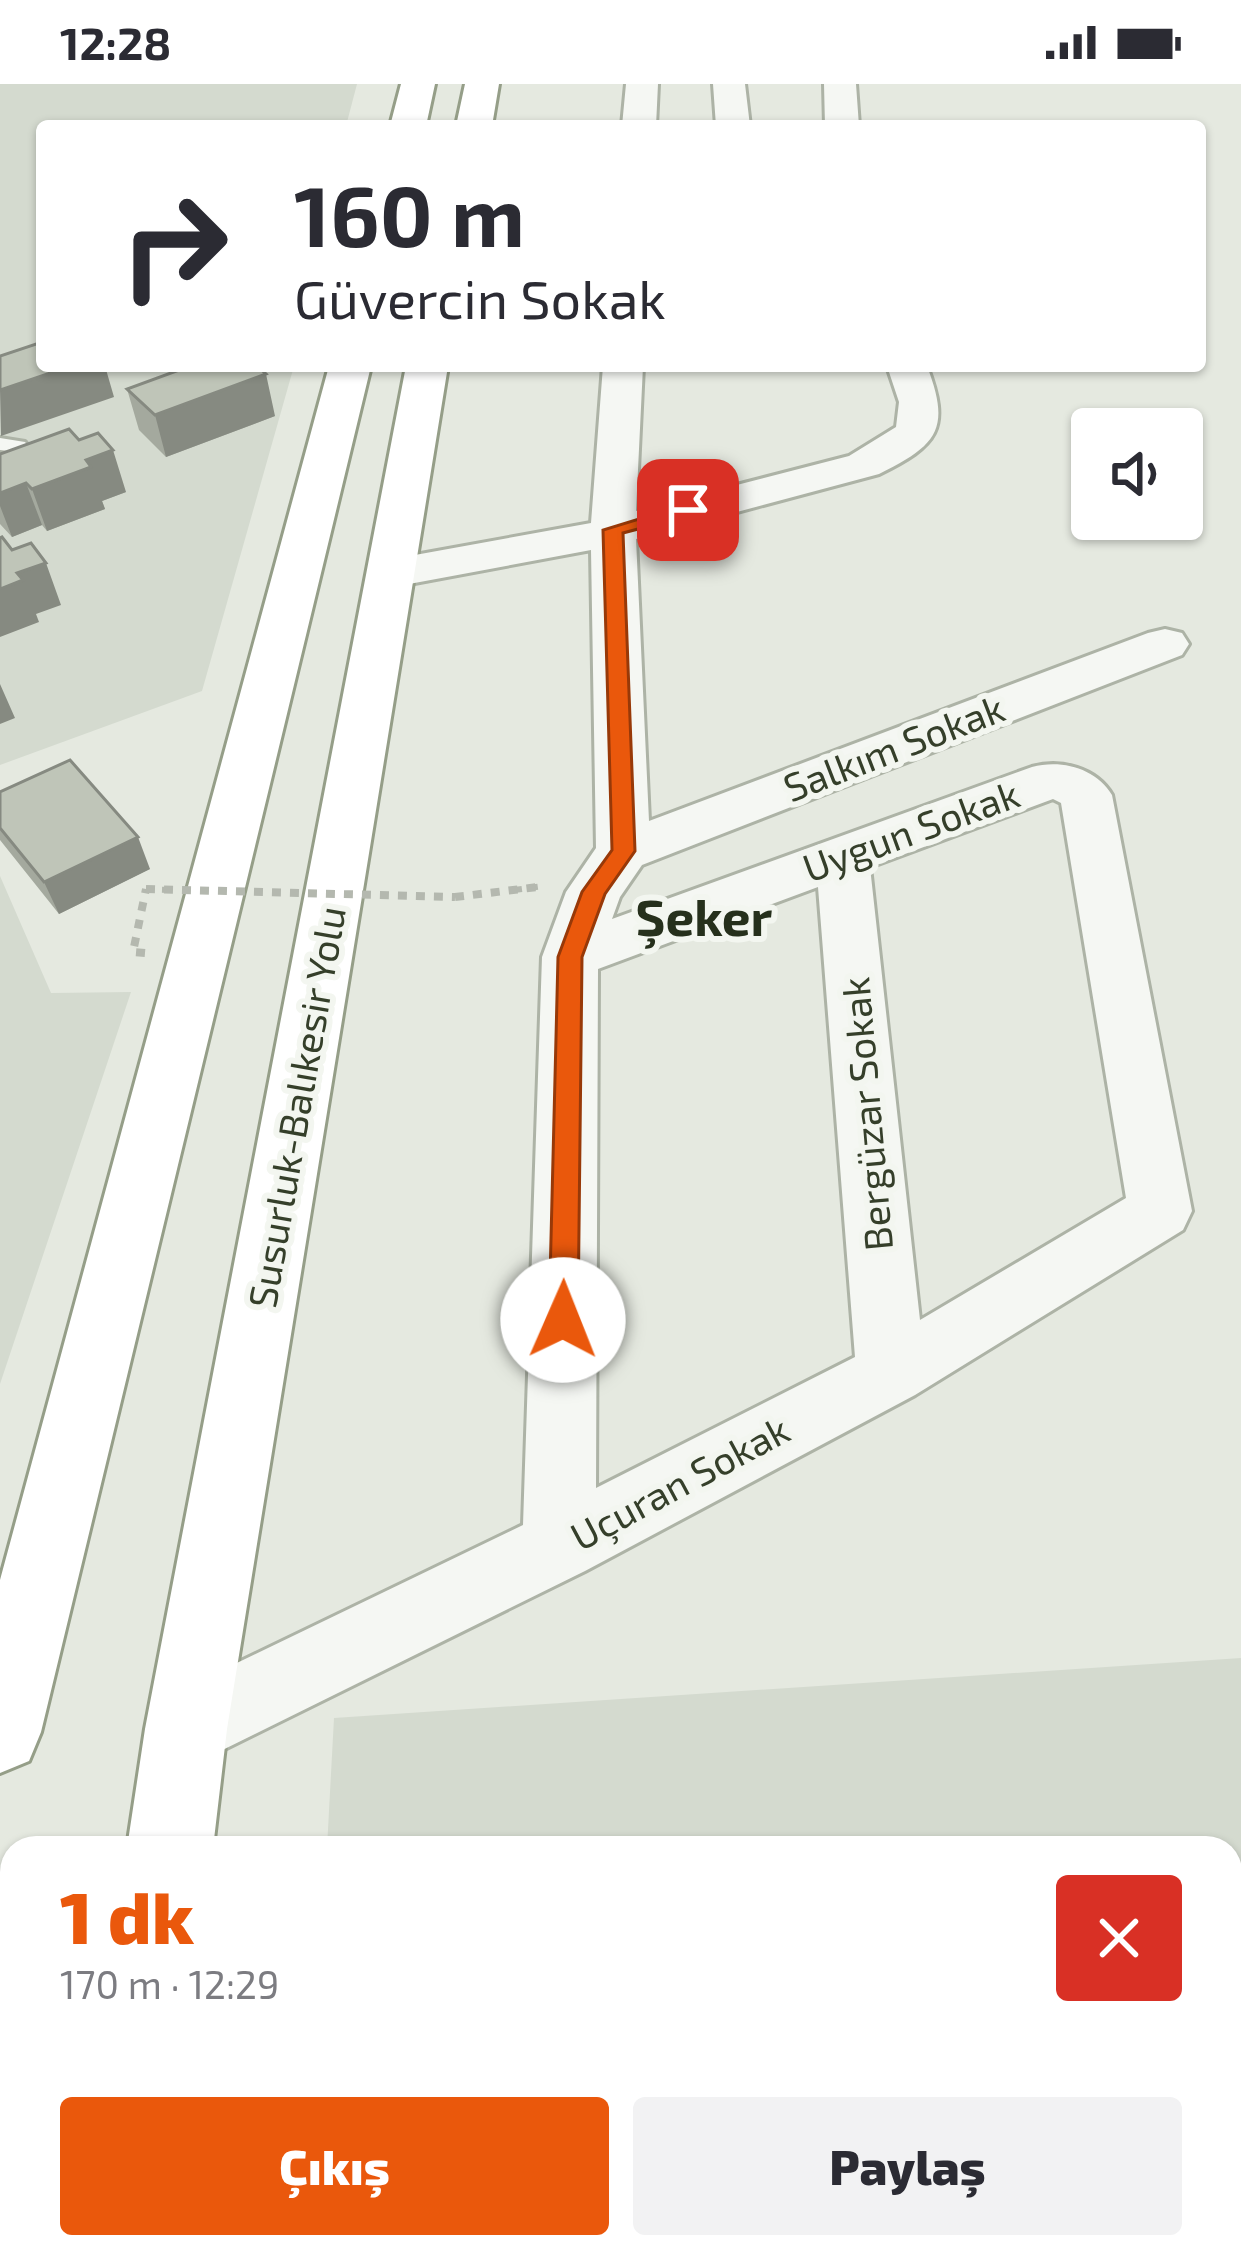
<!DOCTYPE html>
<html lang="tr">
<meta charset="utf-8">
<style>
:root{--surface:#fff;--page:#f2f2f3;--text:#2b2b33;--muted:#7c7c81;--accent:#ea580c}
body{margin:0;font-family:"Exo 2",sans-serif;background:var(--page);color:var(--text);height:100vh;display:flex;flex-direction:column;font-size:45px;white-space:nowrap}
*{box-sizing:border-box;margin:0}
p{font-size:39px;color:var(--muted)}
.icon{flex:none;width:66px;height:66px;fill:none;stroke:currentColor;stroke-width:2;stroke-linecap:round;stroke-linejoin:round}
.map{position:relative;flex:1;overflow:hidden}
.sheet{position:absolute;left:0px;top:1752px;width:1242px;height:423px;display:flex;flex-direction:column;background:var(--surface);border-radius:36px 36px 0 0;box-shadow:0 3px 9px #0004}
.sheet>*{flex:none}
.hud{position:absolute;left:36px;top:36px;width:1170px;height:252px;border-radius:12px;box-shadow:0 3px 9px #0004;background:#fff;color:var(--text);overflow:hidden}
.controls{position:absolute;left:1071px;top:324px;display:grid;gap:24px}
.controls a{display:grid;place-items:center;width:132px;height:132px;border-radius:12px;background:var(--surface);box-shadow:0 3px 9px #0004;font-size:60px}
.pin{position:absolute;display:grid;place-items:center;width:102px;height:102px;color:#fff;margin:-51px;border-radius:24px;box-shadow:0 6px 18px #0006}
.me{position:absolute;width:132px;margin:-66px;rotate:1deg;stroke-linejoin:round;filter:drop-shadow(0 0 9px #0008)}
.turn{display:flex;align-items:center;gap:42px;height:252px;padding:0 60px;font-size:54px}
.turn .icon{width:156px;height:156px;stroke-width:2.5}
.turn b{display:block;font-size:84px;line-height:102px}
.round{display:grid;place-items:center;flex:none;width:126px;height:126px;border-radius:12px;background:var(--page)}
.headline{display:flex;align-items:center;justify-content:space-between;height:204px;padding:0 60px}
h1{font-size:72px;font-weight:800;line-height:90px;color:var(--accent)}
.button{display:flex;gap:24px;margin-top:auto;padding:24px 60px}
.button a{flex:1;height:138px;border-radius:12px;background:var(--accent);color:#fff;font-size:48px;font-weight:800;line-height:138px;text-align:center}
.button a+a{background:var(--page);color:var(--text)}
.status{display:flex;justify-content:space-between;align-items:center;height:84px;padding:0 60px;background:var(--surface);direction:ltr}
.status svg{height:33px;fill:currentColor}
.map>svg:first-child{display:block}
.built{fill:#d4dacf}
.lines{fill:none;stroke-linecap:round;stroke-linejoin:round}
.service-casing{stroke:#adb3a6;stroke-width:6}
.minor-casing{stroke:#adb3a6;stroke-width:6}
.trunk-casing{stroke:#959e88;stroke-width:6}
.path-far1{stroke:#b4b8af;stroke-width:6;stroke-dasharray:8 8;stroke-linecap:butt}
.path{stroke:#b4b8af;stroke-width:8;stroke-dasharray:9 9;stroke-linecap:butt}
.service{fill:#f5f7f3;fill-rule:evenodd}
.minor{fill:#f5f7f3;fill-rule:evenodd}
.trunk{fill:#fff;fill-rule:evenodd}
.path-bridge-far1{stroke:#b4b8af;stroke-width:6;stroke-dasharray:8 8;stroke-linecap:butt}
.path-bridge{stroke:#b4b8af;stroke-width:8;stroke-dasharray:9 9;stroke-linecap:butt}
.wall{fill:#a4a99e}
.shaded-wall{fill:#868a81}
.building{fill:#bfc5b8;stroke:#868a81;stroke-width:3}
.route{fill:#ea580c;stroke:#983908;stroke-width:3}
.labels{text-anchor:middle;stroke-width:12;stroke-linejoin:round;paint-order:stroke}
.street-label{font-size:39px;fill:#353f2a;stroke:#f3f6f0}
.district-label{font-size:51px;font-weight:bold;fill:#26301c;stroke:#f3f6f0}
</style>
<div class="status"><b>12:28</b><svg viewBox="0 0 49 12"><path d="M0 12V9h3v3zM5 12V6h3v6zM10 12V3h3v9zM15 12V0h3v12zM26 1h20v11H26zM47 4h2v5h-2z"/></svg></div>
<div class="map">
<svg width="1241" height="2173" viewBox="0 0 1241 2173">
<rect width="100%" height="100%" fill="#e5e9e0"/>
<path class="built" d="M0,0h357l-11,42h-304v240h252l-92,325 -202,74z
M0,792l51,117 80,-1 -131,392z
M1241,1574v599h-936v-10h925v-399h-903l7,-130z"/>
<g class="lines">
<g class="service-casing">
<path id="service" d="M0,354l25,4 3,4 -10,6 -18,-2z"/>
</g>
<g class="minor-casing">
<path id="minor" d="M626,0h32l-2,42h-34z
M713,0h32l5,42h-34z
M824,0h32l3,42h-34z
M603,282h40l-7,145 213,-55 47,-29 3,-25 -12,-36h40c24,63 11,79 -48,108l-243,65 13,282 499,-188 17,-4 17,4 7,11 -7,11 -540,210 -22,32 -8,22 420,-152c29,-8 64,1 80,28l80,416 -9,19 -268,165 -330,176 -399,197 -28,-11 -11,-28 11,-28 365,-176 19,-568 24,-65 30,-44 -5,-298 -198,37 -16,-4 -7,-10 7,-10 16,-4 198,-36zM1053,715l8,4 65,395 -206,122 -50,-453zM818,803l37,470 -259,131 2,-519z"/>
</g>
<g class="trunk-casing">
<path id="trunk" d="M401,0h34l-9,42h-36z
M465,0h34l-7,42h-36z
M329,282h42l-330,1366 -12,29 -29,12v-193z
M406,282h42l-221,1363 -14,119h-86l18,-119z
M70,2163h98l-2,10h-98z"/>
</g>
<path class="path-far1" d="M514,806l29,-4"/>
<path class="path" d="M455,813l83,-10
M145,869l-12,-1 13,-63"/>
<use href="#service" class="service"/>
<use href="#minor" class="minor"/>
<use href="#trunk" class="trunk"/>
<path class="path-bridge-far1" d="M146,805l25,1"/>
<path class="path-bridge" d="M146,805l309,8"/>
</g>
<path class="wall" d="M127,305l148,27 -109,41 -27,-27z
M0,370l126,38 -24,9 3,8 -58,22 -5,-6 -30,12 -12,-13z
M0,708l150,77 -91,45 -59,-74z
M1230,1786l11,387h-37l-3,-10h29z"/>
<path class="shaded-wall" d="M71,282h34l9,31 -113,39 -1,-46z
M266,290l9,42 -109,41 -11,-42z
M113,366l13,42 -24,9 3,8 -58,22 -15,-42 54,-29z
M26,399l16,42 -30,12 -12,-31v-13z
M46,479l15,42 -25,9 3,8 -39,15v-48l17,-16z
M0,600l15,34 -15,6z
M138,753l12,32 -91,45 -15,-32z"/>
<path class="building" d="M42,258v24h29l-71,24v-34z
M190,282h67l9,8 -111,41 -28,-26z
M69,345l10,11 19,-7 15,17 -27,10 5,7 -59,22 -6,-6 -26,10v-39z
M2,453l10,13 19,-7 15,20 -29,10 6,7 -23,9v-51z
M70,676l68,77 -94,45 -44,-54v-36z
M1241,1784v389h-6l-5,-15v-372z"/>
<path class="route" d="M688,420l7,2v8l-72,19 12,318 -30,43 -23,63 -4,363 -5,9 -10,4 -10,-4 -4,-9 9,-363 24,-65 30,-42 -9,-320z"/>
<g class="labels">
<g class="street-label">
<text transform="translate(894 664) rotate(-21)" y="14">Salkım Sokak</text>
<text transform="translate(911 747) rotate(-20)" y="14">Uygun Sokak</text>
<text transform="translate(297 1023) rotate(-80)" y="14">Susurluk-Balıkesir Yolu</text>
<text transform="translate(867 1030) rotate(-95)" y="14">Bergüzar Sokak</text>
<text transform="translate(680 1399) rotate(-28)" y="14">Uçuran Sokak</text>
</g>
<g class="district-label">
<text x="704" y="852">Şeker</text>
</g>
</g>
</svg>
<div class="controls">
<a><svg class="icon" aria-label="sound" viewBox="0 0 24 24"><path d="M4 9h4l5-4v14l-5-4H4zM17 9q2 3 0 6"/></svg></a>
</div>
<div class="pin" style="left:688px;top:426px;background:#d93025"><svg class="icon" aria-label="arrive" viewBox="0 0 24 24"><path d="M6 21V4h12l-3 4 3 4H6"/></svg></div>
<svg class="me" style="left:563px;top:1236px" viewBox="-20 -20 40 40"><circle r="19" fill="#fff"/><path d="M0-13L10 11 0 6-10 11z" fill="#ea580c"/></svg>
<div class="hud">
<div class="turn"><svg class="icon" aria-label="right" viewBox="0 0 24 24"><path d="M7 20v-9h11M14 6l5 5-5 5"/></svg><div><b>160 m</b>Güvercin Sokak</div></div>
</div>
<section class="sheet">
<div class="headline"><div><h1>1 dk</h1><p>170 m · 12:29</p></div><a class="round" style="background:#d93025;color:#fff"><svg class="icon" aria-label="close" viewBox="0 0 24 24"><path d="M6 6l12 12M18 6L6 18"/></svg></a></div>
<div class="button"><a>Çıkış</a><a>Paylaş</a></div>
</section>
</div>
